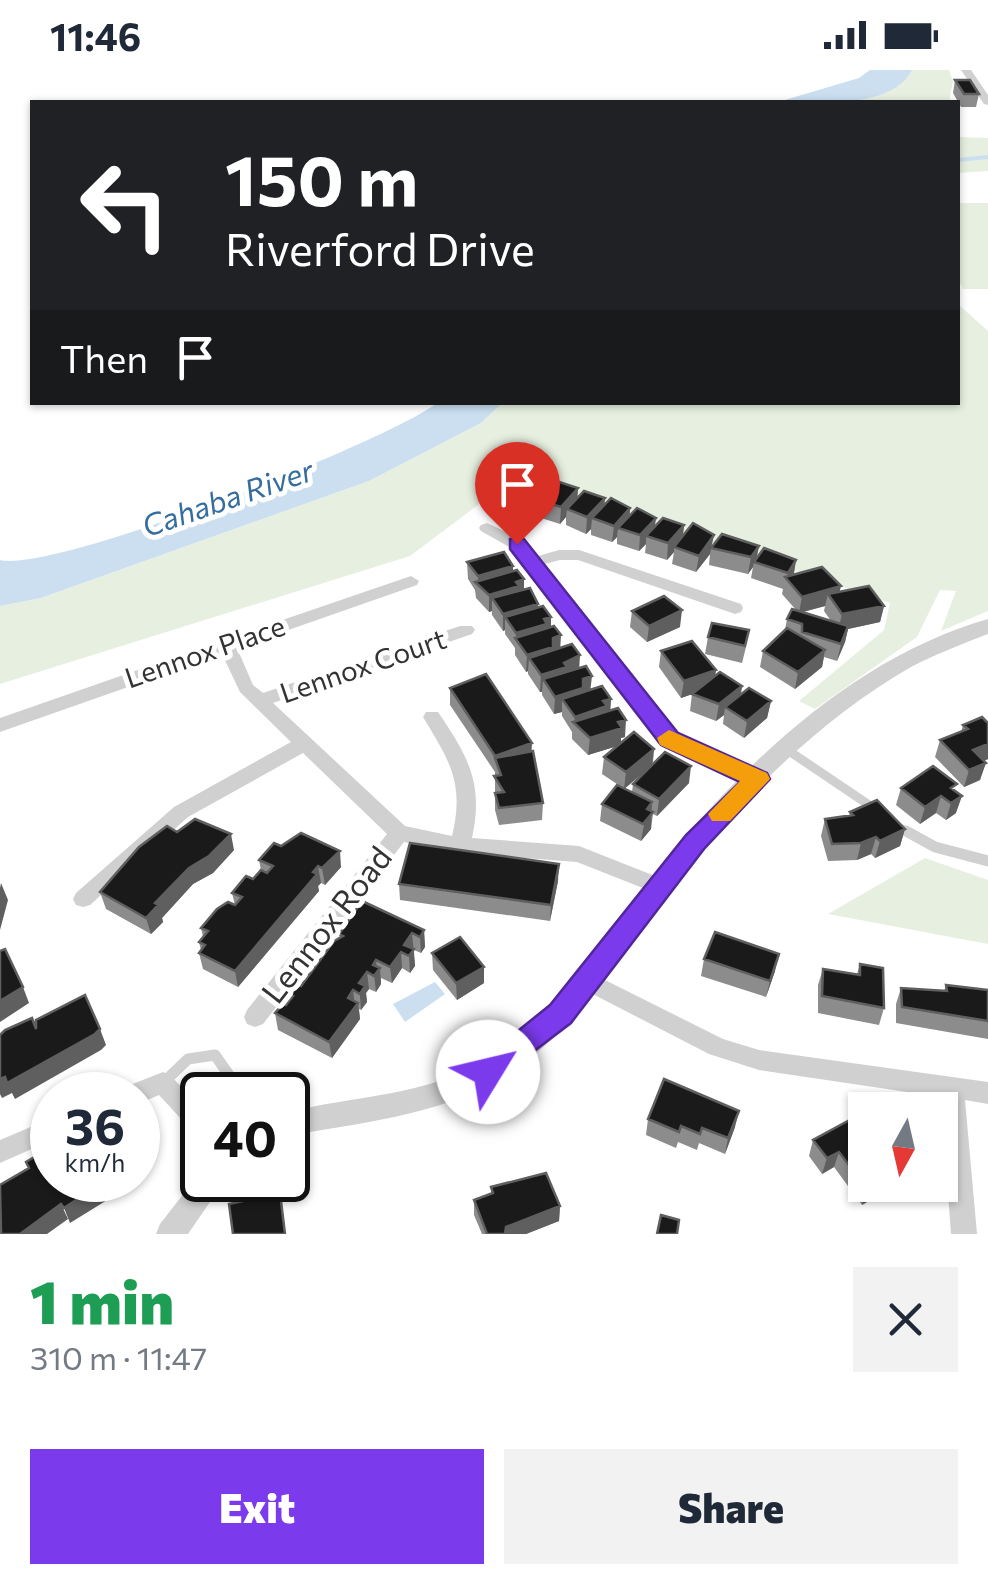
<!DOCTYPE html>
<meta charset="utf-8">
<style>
:root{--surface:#fff;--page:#f2f2f3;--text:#1f2937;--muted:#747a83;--accent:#7c3aed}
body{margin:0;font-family:Commissioner,sans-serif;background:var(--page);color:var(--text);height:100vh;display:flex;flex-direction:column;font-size:38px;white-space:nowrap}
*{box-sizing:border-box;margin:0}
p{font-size:32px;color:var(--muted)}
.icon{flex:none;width:55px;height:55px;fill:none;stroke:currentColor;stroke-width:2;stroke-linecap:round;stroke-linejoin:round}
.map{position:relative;height:1164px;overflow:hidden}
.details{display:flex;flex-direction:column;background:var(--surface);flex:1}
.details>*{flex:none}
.hud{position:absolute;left:30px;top:30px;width:930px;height:305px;border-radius:0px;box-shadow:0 2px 8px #0004;background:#202124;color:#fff;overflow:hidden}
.needle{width:65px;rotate:188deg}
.fabs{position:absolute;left:848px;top:1022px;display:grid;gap:20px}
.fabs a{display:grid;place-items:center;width:110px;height:110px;border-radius:0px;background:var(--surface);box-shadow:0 2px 8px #0004;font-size:50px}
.speed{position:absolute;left:30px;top:1002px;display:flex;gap:20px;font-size:50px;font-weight:700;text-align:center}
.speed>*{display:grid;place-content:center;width:130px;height:130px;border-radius:50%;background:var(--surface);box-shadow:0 2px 8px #0004;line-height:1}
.speed small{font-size:25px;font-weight:400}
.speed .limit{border:5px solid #111;border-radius:15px;background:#fff;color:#111}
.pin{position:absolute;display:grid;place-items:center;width:85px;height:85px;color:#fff;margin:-102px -42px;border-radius:50% 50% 50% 0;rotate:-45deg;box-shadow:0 0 10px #0007}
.pin .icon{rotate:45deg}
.me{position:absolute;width:110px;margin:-55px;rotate:54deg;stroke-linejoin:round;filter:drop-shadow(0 0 8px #0008)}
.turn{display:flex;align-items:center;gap:35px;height:210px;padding:0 30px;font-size:45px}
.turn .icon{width:130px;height:130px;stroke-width:2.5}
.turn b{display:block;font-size:70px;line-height:85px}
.then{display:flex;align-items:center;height:95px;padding:0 30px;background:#0003;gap:20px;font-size:38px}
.round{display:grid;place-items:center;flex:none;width:105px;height:105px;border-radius:0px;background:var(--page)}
.summary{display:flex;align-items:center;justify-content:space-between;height:170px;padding:0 30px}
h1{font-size:60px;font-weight:800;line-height:75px;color:#1e9e55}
.button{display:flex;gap:20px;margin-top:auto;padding:20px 30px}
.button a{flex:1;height:115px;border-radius:0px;background:var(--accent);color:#fff;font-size:40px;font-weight:800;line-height:115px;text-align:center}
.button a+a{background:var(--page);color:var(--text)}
.status{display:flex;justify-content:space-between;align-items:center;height:70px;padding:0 50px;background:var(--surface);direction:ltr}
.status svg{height:28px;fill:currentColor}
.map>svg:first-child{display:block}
.green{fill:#e7f0e0}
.water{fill:#cbdff1}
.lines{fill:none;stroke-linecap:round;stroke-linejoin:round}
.stream{stroke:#cbdff1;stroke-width:4}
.service-far1{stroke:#d0d0d0;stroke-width:9}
.service{stroke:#d0d0d0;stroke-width:11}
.minor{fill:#d0d0d0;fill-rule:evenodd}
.tertiary{fill:#d0d0d0;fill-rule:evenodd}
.wall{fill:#8c8c8c;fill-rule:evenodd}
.shaded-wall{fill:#5f5f5f}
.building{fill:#1a1a1a;stroke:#5f5f5f;stroke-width:2.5}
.route{fill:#7c3aed;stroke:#51269a;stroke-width:2.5}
.slow{fill:#f59e0b}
.labels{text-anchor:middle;stroke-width:10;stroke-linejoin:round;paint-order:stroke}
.street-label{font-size:28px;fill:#333;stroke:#fff}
.water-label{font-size:30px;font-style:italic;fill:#366d9f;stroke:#fff}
.near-street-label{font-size:32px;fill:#333;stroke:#fff}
</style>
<div class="status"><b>11:46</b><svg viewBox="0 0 49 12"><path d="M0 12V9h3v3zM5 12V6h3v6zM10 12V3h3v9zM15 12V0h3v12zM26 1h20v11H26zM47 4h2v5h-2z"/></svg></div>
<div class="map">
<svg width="988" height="1164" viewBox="0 0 988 1164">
<rect width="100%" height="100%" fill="#fff"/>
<path class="green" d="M912,0h37l4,11 -4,21h-94l38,-14z
M958,67l30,1v33l-30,2z
M958,133h30v86h-25l-5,-10z
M958,234l30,27v280l-47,20 15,-40 -16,-1 -23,47 -102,72 -16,-8 85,-71 6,-27 -341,-115 -43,-4 -96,72 -410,128v-78l41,-8 328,-117 112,-58 21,-20 456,-1z
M925,788l63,22v64l-160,-30z"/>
<path class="water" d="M870,0h42c-19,39 -96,33 -134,32l81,-24z
M437,333h65l-21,20 -112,58 -328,117 -41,8v-46c55,13 386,-118 437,-157z
M435,912l10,12 -40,28 -12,-18z"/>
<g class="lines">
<path class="stream" d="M958,90l30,-3"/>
<path class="service-far1" d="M789,681l89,60
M898,757l13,7"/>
<path class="service" d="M906,761l29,16 53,14
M165,1011l23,-22 27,-4 28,40"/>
<path class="minor" d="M961,0h10l17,25v10l-4,-1z
M487,453l36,17 15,16 21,-6h20l162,54 2,4 -2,4 -6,2 -157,-54h-18l-15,4 132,170 88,40 3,5 -3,5h-14l-88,-40 -134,-178 -18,-18 -30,-17 -2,-3 2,-3z
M411,506l8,5 -2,4 -180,63 16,37 10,8 197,-67h12l3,4 -3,4 -199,69 132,123 47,10c13,-53 -3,-76 -29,-119l3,-5h12c30,44 46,72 34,126l107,8 86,34 3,6 -3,6 -7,2 -81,-32 -117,-9 -56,-11 -141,182 -8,3 -8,-3 -3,-7 3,-7 140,-176 -84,-81 -115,64 -98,88 -7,2 -7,-2 -3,-6 3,-6 98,-86 117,-65 -51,-50 -18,-38 -222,78v-14l218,-76 2,-3 10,-1z
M589,902l134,67 36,11 229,32v22l-23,-4 12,134h-26l-10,-137 -182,-27 -50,-16 -128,-66 -3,-7 3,-7z
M163,1002l8,4 31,33v27l-8,-3 -35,-38 -21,9v-9h-17l4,-8z
M52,1048v22l-52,23v-23z"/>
<path class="tertiary" d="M988,549v15c-26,10 -52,20 -77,33 -96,55 -177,139 -245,226 -51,65 -93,144 -166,186 -63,37 -142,44 -212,57v-24c64,-16 140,-16 197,-52 69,-43 111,-112 159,-173 87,-112 204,-228 344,-268z
M202,1100v10h23l-37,54h-32l4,-10z"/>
</g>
<path class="wall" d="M955,10l24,14 -3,13h-15l-8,-14z
M552,416l26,2 -1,10 28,7 25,3v7l25,12 29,-2 -1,11 29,10 45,11 39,3 -2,15 90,31 -4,16 -32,7 -3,13 -8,19 -13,-4 -2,10 -27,22 -35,-22 3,-16 22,-21 2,-11 10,-8 -15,-17 1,-5 -32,-11 2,-11 -5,7 -39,-9 1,-11 -14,18 -24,-8 2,-12 -7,8 -22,-7 1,-9 -7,7 -22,-7v-7l-5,5 -21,-7v-6l-5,5 -20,-9v-8l-6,7 -22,-7v-7l-2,3 -24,-8 1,-16zM825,536l-1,5 7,10 -28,-9z
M467,492l46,4v5l11,19 14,14v4l13,19 9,21 19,20 12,22 20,9 -1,11 15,27 -4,1v5l33,6 -1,15 36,19 -32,33 -4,-2 -2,15 -10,12 -41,-20 2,-17 21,-16 -21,-14 2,-17 13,-11 -29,9 -16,-16v-7l-10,-16v-4l-8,2 -12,-19v-3h-2l-12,-18v-3l-2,1 -11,-17v-7l-10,-14v-4l-2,1 -11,-16v-4l-3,1 -13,-14 -1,-8 -7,-11zM646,701l-13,13 -1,8 -8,-3z
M632,541l48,16 -33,15 -17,-15z
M708,567l38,10 -4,16 -37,-9z
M661,581l55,19 -1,6 27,10 -1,9 30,6 -4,17 -23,20 -21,-14 1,-9 -8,6 -26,-10 2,-17 -11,4 -22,-31z
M450,618l82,63 11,52 -1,17 -43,5 -4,-15v-38l-45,-67z
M988,653v36l-4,2 -4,19 -16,7 -29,-30 5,-17 21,-8 2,-7z
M901,718l53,3 2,22 -10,7 -10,-7 -16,11 -24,-19z
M850,742l55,17 -5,17 -25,12 -4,-4 -14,6 -29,1 -7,-25 4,-17 24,-4z
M177,762l57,18 -21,23 -20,11 -31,34 1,4 -12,12 -45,-25 -6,-17z
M259,790l82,7 -16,18 -4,-2 -3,3 1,5 -81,96 -35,-18 -4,-16 2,-3 -2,-8 4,-5 -2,-9 34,-23 -3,-12 21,-14 8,-9z
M558,811l-8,40 -150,-21 -1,-16z
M424,860l1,17 -4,6 -7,-3 1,16 -5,7 -8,-5 -10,15 -11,-5v6l-5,8 -7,-3 -3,4 1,9 -6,8 -2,-1 1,10 -28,39 -54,-28 -3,-17 11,-8 5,-5 -1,-5 11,-9 39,-48 -1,-4z
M432,883l52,14v16l-27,17 -24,-30z
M704,889l71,12 -9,26 -65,-21z
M860,894l24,44 -5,17 -61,-12v-28l5,-16 34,5z
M946,915l42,5v49l-92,-16v-19l5,-16 43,3z
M857,1046l37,70 -32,19 -28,-38 -12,7 -13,-18 4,-16z
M648,1049l87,8 -10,27 -26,-11 -2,7 -19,-8 -2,6 -30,-13z
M491,1117l69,19 -1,15 -33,13h-44l-8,-19v-15l17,-7z"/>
<path class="shaded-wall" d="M552,409v16l-13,5 -1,10 -2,3v-17z
M578,418l-1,17 -10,4 -1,8 -6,7 1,-17z
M605,428l-1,17 -12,3 -1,11 -5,5 1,-17z
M630,438l-1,17 -11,3 -1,9 -5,5 2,-16z
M656,448l-2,16 -8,2v8l-7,7 1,-16z
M684,455l-2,17 -8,5v5l-7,8 1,-17z
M714,465l-4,19 -14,18 3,-16z
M759,476l-3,16h-2l-1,5 -5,7 3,-17z
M796,490l-3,17 -6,2 1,-6z
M513,496v17l-35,1v-8z
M524,509v17l-32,2v13l-3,1v-17z
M841,516l-4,17 -9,-9 -3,12 -26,7 3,-16z
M538,534v17l-33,-4v13l-2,1v-17z
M884,536l-4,16 -32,7 -3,13 -8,19 4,-17 -3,-13 4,-17z
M682,540l-2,17 -33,15 2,-16z
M551,547v17l-35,6v-7z
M561,565l-1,17 -7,3v-17z
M553,577l-1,16 -23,-5 -1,13 -2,1 1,-17z
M825,580l-3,17 -27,22 3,-17z
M580,585l-1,17 -36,7 -1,13h-2l1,-17z
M716,600l-3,17 -32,11 3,-17z
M592,606l-2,17 -28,6v13l-8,2 1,-17 28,-18z
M742,616l-3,16 -14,5 -1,8 -8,6 3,-17z
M611,629l-1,16 -36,9 1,-7z
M771,631l-4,17 -23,20 3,-17z
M626,650l-1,17 -4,1v7l-33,10 2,-17 28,-16z
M532,673l-1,17 -36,-1v-3z
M988,674v15l-20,8 5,-17z
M654,679l-2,16 -28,24 2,-17z
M986,693l-6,17 -16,7 5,-17z
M691,696l-2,17 -32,33 2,-17z
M941,726l-5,17 -16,11 5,-17z
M962,726l-6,17 -10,7 5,-17z
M652,732l-1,27 -10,12 6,-32z
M905,759l-5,17 -25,12 5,-17z
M231,764l3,16 -21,23 -20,11 -31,34 1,4 -12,12 -5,-16 9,-15 34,-35z
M876,767l-5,17 -14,6 4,-17z
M340,781l1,16 -16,18 -3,-17z
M559,794l-1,17 -8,40 1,-16z
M318,796l3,17 -3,3 1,5 -81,96 -3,-16z
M1,813l7,17 -8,30v-42z
M424,860l1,17 -4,6 -1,-16z
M412,863l3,33 -5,7 -1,-17 -5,-11z
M401,882l1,16 -10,15 -2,-16z
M779,884l-4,17 -9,26 4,-16z
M376,890l1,11 3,-3 1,16 -5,8 -3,-27z
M484,897v16l-27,17 -1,-17z
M367,902l2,17 -3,4 1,9 -6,8 -2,-27z
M23,917l6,16 -29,19v-21z
M353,920l2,16 3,-3 2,16 -28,39 -3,-16 19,-44z
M100,959l6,16 -5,5 -86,49 -3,-6 -10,5 -2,-4v-15z
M739,1041l-4,16 -10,27 3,-16z
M839,1082l-5,15 -12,7 5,-16z
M138,1084l6,15 -6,6z
M106,1110h25l-27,22 -34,21 -6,-15z
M876,1115h19l-33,20 6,-15z
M61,1134l7,15 -21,15h-27z
M560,1136l-1,15 -33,13h-21l1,-7z"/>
<path class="building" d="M955,10h15l9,14h-15z
M525,405l27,4 -16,17 -23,-7z
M556,411l22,7 -17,19 -22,-7z
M584,421l21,7 -18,19 -20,-8z
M611,428l19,10 -16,18 -22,-8z
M637,438l19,10 -16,17 -22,-7z
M663,448l21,7 -16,18 -22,-7z
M693,453l21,12 -15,21 -25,-9z
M722,464l37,12 -8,11 -40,-9z
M764,478l32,12 -8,13 -34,-11z
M504,482l9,14 -35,10 -11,-14z
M822,497l19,19 -39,11 -17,-20z
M517,500l7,9 -8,3 3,4 -30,9 -14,-13z
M869,516l15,20 -42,8 -14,-20z
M530,518l8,16 -35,10 -11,-16z
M664,526l18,14 -33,16 -17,-15z
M543,536l8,11 -7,2 3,5 -31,9 -11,-16z
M792,539l56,17 -7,18 -39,-12v-8l-15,-5z
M712,553l37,7 -4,16 -37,-9z
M554,556l7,9 -8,3v9l-26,8 -12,-17z
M787,558l38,22 -27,22 -35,-21z
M692,571l24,29 -32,11 -23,-30z
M572,574l8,11 -16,8 3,4 -26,8 -12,-17z
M586,596l6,10 -9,3v9l-28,9 -12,-18z
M720,602l22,14 -23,18 -27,-10z
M486,604l46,69 -37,13 -45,-68z
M602,616l9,13 -8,2 4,5 -32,11 -13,-18z
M749,618l22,13 -24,20 -22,-14z
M618,638l8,12 -8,2 4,6 -32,10 -17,-16z
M982,647l6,6v21l-15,6 13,13 -17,7 -29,-30 28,-11 -5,-4z
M634,662l20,17 -28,23 -22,-15z
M533,681l10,52 -44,5 -4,-15 9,-1 -10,-16 7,-1 -6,-17z
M665,682l26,14 -32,33 -26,-15z
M933,696l24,18 -6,4 11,8 -11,7 -10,-7 -16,11 -24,-19z
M617,715l35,17 -5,7 6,3 -10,12 -41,-20z
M877,730l28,29 -25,12 -4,-4 -15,6 -29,1 -7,-25 28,-4 -3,-3z
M195,749l36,15 -22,22 -20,12 -34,35 3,2 -12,13 -46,-26 39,-45 28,-21 10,6z
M301,763l39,18 -18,17 -4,-2 -5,6 4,2 -82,97 -36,-18 6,-8 -6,-3 9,-11 -7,-3 16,-19 11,-7 7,3 7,-8 -10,-4 14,-17 7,3 8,-9 6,3 6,-7 -14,-6 15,-17 7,3z
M410,773l149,21 -8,41 -152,-21z
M362,831l62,29 -4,7 -8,-4 -8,12 10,4 -5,7 -8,-4 -11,15 -14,-7 -3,5 7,3 -6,8 -7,-4 -8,11 6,3 -5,8 -7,-4 -5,8 10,5 -29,39 -54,-29 8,-9 3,1 7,-9 -3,-1 8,-11 3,2 33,-45 9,-5 -4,-2z
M715,862l64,22 -9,27 -66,-22z
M460,867l24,30 -28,16 -24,-30z
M5,879l18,38 -23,14v-50z
M860,894l23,4 1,40 -62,-12 1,-27 37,6z
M946,915l42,5v31l-86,-14 -1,-19 46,3z
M85,925l15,34 -5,5 -88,49 -2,-6 -5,2v-44l5,-5 27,-12 4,11v-9z
M664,1009l75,32 -11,27 -26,-10 -2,6 -19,-8 -2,6 -31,-13z
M857,1046l8,10v59h11l-8,5 -29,-38 -12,6 -14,-18z
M46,1080l6,2v28h54l-42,28 -3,-4 -41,30h-19l-1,-49 29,-17 -3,-6z
M546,1103l14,33 -54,21 -1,7h-18l-13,-34 19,-7 -2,-6z
M280,1123l5,41h-52l-4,-30z
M661,1145l18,5 -2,14h-20z"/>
<path class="route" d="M517,467l7,2 154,194 89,40 3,6 -66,70 -133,174 -83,63 -10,-4 -5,-10 5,-9 72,-58 136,-170 54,-53 -79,-37 -151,-196v-10z"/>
<path class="slow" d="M669,660l98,43 3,6 -40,42h-18l-4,-7 32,-33 -80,-36 -3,-7z"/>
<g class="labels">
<g class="street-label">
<text transform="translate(205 582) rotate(-19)" y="10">Lennox Place</text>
<text transform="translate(363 596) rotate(-19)" y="10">Lennox Court</text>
</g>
<g class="water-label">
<text transform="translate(228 429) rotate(-19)" y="10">Cahaba River</text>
</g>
<g class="near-street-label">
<text transform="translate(327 855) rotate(-52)" y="11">Lennox Road</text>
</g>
</g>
</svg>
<div class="fabs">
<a><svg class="needle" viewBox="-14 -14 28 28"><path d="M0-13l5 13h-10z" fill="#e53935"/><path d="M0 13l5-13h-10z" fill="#747a83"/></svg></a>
</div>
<div class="speed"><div>36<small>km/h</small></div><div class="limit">40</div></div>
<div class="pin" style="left:517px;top:474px;background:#d93025"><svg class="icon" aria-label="arrive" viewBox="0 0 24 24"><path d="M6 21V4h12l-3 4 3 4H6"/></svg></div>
<svg class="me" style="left:488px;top:1002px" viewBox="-20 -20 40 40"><circle r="19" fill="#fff"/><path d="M0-13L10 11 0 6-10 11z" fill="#7c3aed"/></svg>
<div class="hud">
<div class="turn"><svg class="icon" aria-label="left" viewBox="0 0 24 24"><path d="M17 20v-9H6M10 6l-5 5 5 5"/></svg><div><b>150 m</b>Riverford Drive</div></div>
<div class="then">Then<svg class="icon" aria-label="arrive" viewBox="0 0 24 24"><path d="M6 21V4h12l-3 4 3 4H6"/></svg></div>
</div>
</div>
<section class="details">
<div class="summary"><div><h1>1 min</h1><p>310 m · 11:47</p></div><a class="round"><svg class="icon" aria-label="close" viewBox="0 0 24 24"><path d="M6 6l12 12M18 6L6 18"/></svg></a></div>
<div class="button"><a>Exit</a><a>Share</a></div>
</section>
